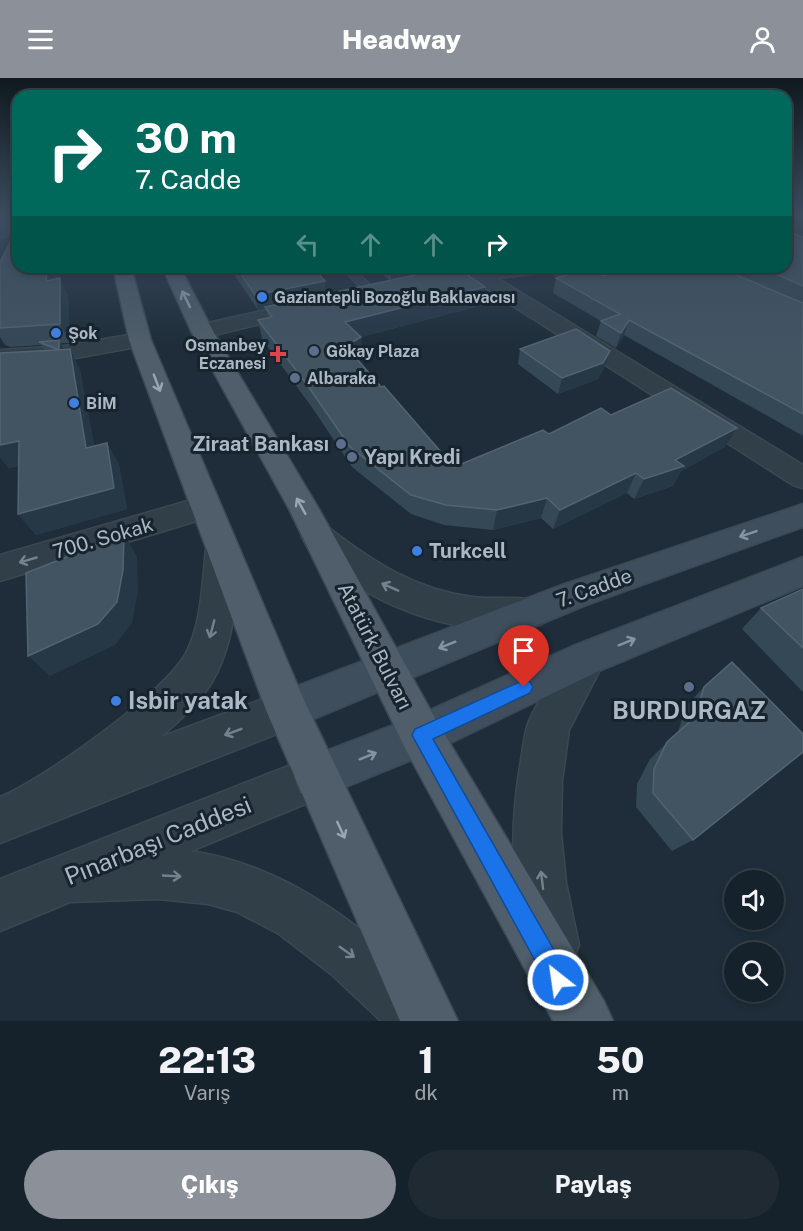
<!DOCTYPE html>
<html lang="tr">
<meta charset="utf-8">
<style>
:root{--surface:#16222b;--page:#1f2a33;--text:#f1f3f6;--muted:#9ea4a9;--line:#353f47;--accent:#8c9099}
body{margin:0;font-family:"Public Sans",sans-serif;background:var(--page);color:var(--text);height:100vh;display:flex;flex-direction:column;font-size:22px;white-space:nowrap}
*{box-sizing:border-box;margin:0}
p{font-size:20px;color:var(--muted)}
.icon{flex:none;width:33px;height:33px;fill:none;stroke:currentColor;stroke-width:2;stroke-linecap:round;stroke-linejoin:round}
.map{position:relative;height:943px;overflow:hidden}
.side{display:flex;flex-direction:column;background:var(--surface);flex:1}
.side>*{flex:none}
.guide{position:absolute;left:12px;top:12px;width:780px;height:183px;border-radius:18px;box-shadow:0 3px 9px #0003,0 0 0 2px var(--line);background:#00695c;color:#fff;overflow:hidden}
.buttons{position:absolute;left:724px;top:792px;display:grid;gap:12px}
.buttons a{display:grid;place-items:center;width:60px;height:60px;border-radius:50%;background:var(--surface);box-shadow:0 3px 9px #0003,0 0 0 2px var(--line);font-size:30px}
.pin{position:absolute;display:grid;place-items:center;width:51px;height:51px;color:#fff;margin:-62px -26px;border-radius:50% 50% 50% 0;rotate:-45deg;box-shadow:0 0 6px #0007}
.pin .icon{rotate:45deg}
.me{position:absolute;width:66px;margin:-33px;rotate:330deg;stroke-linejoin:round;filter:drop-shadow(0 0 4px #0008)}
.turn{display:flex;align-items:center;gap:21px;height:126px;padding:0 24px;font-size:27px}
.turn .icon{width:78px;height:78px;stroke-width:2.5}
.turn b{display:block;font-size:42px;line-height:51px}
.lanes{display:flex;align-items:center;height:57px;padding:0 24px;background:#0003;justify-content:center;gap:30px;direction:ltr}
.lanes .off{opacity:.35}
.eta{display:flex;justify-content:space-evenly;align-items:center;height:102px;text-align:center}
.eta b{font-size:36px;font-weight:800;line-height:42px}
.primary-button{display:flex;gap:12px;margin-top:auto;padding:12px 24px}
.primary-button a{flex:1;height:69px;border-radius:36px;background:var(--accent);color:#fff;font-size:24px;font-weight:800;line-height:69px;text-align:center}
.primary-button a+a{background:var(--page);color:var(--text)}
header{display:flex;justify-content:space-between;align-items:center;height:78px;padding:0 24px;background:var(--accent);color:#fff;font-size:27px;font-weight:800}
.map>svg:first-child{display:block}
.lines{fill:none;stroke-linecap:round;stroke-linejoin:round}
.service-casing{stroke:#3b4853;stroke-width:3}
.minor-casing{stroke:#3b4853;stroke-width:3}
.tertiary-casing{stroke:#3b4853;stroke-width:3}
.secondary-casing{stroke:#3b4853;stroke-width:3}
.primary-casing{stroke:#3b4853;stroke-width:3}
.service{fill:#313f49;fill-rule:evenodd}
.minor{fill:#313f49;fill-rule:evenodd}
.tertiary{fill:#313f49;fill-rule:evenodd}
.secondary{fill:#3f4e5d;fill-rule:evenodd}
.primary{fill:#4f5e6a;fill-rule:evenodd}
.wall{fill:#354856}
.shaded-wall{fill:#263846}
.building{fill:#425462;stroke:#526472;stroke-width:1.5}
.oneway{stroke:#99a7b4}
.oneway2{stroke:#8594a1}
.oneway3{stroke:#74828e}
.route{fill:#1a73e8;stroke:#114b97;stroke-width:1.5}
.shop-dot{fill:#3f7fe0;stroke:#17242e;stroke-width:2}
.service-dot{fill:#5c6f8a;stroke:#17242e;stroke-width:2}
.health-dot{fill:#e0444e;stroke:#17242e;stroke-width:2}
.labels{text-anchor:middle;stroke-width:6;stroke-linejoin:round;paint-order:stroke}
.far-poi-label{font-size:16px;font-weight:bold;fill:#abb9c6;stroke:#17242e;text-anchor:start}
.poi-label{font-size:20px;font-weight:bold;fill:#abb9c6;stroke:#17242e;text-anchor:start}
.street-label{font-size:20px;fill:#abb9c6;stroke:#17242e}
.near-poi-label{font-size:24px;font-weight:bold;fill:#abb9c6;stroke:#17242e;text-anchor:start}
.near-street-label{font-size:24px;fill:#abb9c6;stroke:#17242e}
</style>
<header><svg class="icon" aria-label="menu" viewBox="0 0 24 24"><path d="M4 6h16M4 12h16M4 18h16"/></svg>Headway<svg class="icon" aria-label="person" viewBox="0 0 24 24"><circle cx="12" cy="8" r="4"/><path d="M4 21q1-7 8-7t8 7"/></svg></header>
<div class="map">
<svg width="803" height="943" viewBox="0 0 803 943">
<rect width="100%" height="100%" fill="#1e2d39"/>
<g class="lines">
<g class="service-casing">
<path id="service" d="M341,189h11l24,24v4h-8z"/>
</g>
<g class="minor-casing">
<path id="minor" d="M1,137h16l-11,21 -6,1z
M458,189h90l-2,4 -7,2 -42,5 306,187v23l-10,-3 -327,-209z
M311,222l7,2 3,4 -3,4 -116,28 -8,-2 -3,-5 3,-5z
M140,255l8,2 3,5 -3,5 -84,15 -64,4v-14l64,-4z
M205,418l11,3 4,8 -4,8 -216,66v-26z"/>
</g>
<g class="tertiary-casing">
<path id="tertiary" d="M318,447l11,3c45,35 88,62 144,69 23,3 47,-2 69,5l5,11 -5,11c-52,18 -131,-6 -177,-33 -21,-13 -40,-30 -58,-45l-5,-9 5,-9z
M223,459l12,4 5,9c-4,49 -5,103 -36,144 -12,16 -28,29 -43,43l126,-47 15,6 6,14 -6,14 -302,119v-46c41,-16 167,-106 186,-144 16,-31 16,-70 20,-103l5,-9z
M587,563l14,5 5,12 -37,72 -7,51 -1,52 5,50 13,62 -8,19 -19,8 -19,-8c-25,-60 -23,-141 -12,-204 2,-11 3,-25 7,-36 6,-17 17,-32 27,-48 10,-17 12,-28 32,-35z
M316,677l16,6 6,16 -6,16 -141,58c81,12 150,58 209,112 14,11 30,23 41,37 5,5 7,14 10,21h-70l-50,-47 -52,-40 -42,-22 -29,-8 -50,-5 -88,3 -70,29v-52z"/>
</g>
<g class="secondary-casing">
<path id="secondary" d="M803,426v23l-217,78 -299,125 -15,-6 -6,-14 6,-14 15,-6 275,-105z
M803,479v29l-202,84 -165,80 -120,49 -16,-6 -6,-16 6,-16 112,-43 161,-72z"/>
</g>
<g class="primary-casing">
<path id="primary" d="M113,189h18l20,73 152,358 155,323h-58l-134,-311 -137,-370z
M162,189h18l33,64 106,178 117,211 168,281 9,20h-60l-147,-271 -117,-241 -98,-178z"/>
</g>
<use href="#service" class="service"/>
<use href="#minor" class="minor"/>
<use href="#tertiary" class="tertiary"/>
<use href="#secondary" class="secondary"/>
<use href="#primary" class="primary"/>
</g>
<path class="wall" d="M803,159v199l-179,-101 -8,13 -20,-12 5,-15 -48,-28 3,-15 3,-1 -12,-4 1,-6h80l-1,1 125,14 -33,-15h67z
M0,184l58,16 10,18 2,47h-9l3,6 16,21 14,76 13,-3 12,22 8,44 -91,26 -18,-21 1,-48 -10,2 -9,-11v-104l44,-3 -3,-5 -31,2 -5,-2 -5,-8z
M229,189h83l14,27 63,-14 -15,-13h64v3l45,35 -122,32 1,19 -5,3 97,108 95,-33 62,-19 114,32 -44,24 -8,15 -39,13 -7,-6 -74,36 -12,-11 -48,12 -49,-5 -33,-11 -59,-47 -41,-61 -49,-67 -4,-19 10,-2 -2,-10 -8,2z
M520,271l90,2 -5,15 -7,13 -40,15 -40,-30z
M803,511v103l-61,-63 19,-21z
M704,609l-11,153 -21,11 -36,-44 1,-23 13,-25 28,-27 8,-26z"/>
<path class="shaded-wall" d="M48,189h11l-4,32 -9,-18z
M394,189h44l-1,5 -46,10v-14z
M612,189h16l-31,21 4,-14z
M60,200l8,18 2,47 -10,-19z
M325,203l1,15 -68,14 -3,-15z
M485,209l-2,18 -122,32 1,19 -15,9 -1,-19 -1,-24z
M629,242l-5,15 -8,13 5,-15z
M59,262l11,21 -11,-11z
M70,271l10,21 19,100 -13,-22z
M610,273l-5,15 -7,13 -40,15 4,-16z
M737,350l-12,19 -44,24 -8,15 -39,13 10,-20 31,-19z
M19,363l15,22 -25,5 -9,-11v-12z
M107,365l12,22 8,44 -91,26 -18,-21z
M636,395l-9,20 -74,36 7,-19z
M547,420l-6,20 -48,12 4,-20z
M124,456l13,23 1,35 -6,31 -17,22 -65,31 -22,-20z"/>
<path class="building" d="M18,150v39h30l-2,14 14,-3v46l-60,4v-66z
M786,153l17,6v49l-44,-19h27z
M236,189h76l13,14 -70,14z
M453,189h3l29,20 -140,35 16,15 -15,9 35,41 3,-1 70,81 89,-37 6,4 52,-26 10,7 60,-27 66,40 -62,32 9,6 -40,13 -8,-6 -76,37 -13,-12 -50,12 -51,-5 -35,-10 -61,-48 -42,-61 -50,-66 14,-3 -7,-10z
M573,189h39l-11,7 2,2 27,-9h87l86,36v111l-174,-94 -8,13 -20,-12 19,-7 -64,-36 27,-8z
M576,251l34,22 -7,12 -41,15 -42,-29z
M59,262v10l11,-1 16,99 21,-5 7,45 -96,26 1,-73 -19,4v-92l59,-3 -20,-8z
M124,456l-1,36 -6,32 -19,22 -70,32 -2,-83z
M803,511v59l-42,-40z
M732,584l71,72v18l-110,88 -40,-47 1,-24 13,-27 28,-25 9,-30z"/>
<defs><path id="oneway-shaft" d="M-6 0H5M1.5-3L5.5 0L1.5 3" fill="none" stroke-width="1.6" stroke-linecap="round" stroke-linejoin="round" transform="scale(1.5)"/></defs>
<g class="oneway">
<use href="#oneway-shaft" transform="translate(186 221) rotate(-116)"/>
<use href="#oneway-shaft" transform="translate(157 305) rotate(69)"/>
<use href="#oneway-shaft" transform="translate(301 428) rotate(-119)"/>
<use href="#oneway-shaft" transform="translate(341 752) rotate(65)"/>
</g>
<g class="oneway2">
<use href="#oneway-shaft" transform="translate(748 456) rotate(161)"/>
<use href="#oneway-shaft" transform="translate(627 564) rotate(-22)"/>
<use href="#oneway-shaft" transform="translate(447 567) rotate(158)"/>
<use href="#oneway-shaft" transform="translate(368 678) rotate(-22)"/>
</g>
<g class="oneway3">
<use href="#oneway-shaft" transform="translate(28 482) rotate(164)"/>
<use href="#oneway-shaft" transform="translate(390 509) rotate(-156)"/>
<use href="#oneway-shaft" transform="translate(212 551) rotate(105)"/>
<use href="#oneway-shaft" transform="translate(233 654) rotate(159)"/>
<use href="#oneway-shaft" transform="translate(172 798) rotate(3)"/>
<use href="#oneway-shaft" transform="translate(542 802) rotate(-97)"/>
<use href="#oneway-shaft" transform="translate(347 874) rotate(35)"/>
</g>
<linearGradient id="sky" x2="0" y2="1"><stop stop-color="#10191f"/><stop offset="0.51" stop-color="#3b4c5f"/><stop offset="1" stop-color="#3b4c5f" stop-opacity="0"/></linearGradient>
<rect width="803" height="269" fill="url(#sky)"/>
<path class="route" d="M524,602l6,2 3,5 -3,6 -97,46 133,232 4,9 -4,8 -8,3 -8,-3 -138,-253 3,-6z"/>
<g class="shop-dot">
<circle cx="262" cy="219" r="6"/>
<circle cx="56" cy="255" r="6"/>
<circle cx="74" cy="325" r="6"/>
<circle cx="417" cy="473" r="6"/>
<circle cx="116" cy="623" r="6"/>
</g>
<g class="service-dot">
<circle cx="314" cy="273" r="6"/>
<circle cx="295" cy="300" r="6"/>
<circle cx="341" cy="366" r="6"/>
<circle cx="352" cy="379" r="6"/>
<circle cx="689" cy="609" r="6"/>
</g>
<path class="health-dot" d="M275 267h6v6h6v6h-6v6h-6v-6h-6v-6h6z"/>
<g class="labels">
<g class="far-poi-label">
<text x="274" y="225">Gaziantepli Bozoğlu Baklavacısı</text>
<text x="68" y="261">Şok</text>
<text x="266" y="273" text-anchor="end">Osmanbey<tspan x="266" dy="18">Eczanesi</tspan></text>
<text x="326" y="279">Gökay Plaza</text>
<text x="307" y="306">Albaraka</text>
<text x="86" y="331">BİM</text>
</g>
<g class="poi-label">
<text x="329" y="373" text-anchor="end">Ziraat Bankası</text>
<text x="364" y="386">Yapı Kredi</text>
<text x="429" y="480">Turkcell</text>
</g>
<g class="street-label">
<text transform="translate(103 460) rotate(-16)" y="7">700. Sokak</text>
<text transform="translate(594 510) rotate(-20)" y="7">7. Cadde</text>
<text transform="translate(375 568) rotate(63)" y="7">Atatürk Bulvarı</text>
</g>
<g class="near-poi-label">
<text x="128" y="631">Isbir yatak</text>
<text x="689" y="641" text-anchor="middle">BURDURGAZ</text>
</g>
<g class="near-street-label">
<text transform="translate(158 763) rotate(-22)" y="8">Pınarbaşı Caddesi</text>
</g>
</g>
</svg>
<div class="buttons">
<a><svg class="icon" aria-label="sound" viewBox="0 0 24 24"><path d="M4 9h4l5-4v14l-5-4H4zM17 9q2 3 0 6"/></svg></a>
<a><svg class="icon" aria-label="search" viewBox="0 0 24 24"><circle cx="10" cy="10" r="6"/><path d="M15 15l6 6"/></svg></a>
</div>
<div class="pin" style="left:524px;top:609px;background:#d93025"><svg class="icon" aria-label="arrive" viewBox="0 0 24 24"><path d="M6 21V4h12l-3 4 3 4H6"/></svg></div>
<svg class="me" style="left:558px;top:902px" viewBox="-20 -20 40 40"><circle r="17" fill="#1a73e8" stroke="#fff" stroke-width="3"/><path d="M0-11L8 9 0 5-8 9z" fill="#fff"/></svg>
<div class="guide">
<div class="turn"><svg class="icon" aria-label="right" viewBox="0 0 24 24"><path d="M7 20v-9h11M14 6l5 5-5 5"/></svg><div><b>30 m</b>7. Cadde</div></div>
<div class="lanes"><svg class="icon off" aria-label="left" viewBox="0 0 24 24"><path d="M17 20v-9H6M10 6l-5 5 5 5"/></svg><svg class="icon off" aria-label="ahead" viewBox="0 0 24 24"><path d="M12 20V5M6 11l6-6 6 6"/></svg><svg class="icon off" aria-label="ahead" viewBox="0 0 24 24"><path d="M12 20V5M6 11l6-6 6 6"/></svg><svg class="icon" aria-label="right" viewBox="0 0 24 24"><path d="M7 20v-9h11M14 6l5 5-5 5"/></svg></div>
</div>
</div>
<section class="side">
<div class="eta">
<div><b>22:13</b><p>Varış</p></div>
<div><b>1</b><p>dk</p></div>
<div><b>50</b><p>m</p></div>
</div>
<div class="primary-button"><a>Çıkış</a><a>Paylaş</a></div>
</section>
